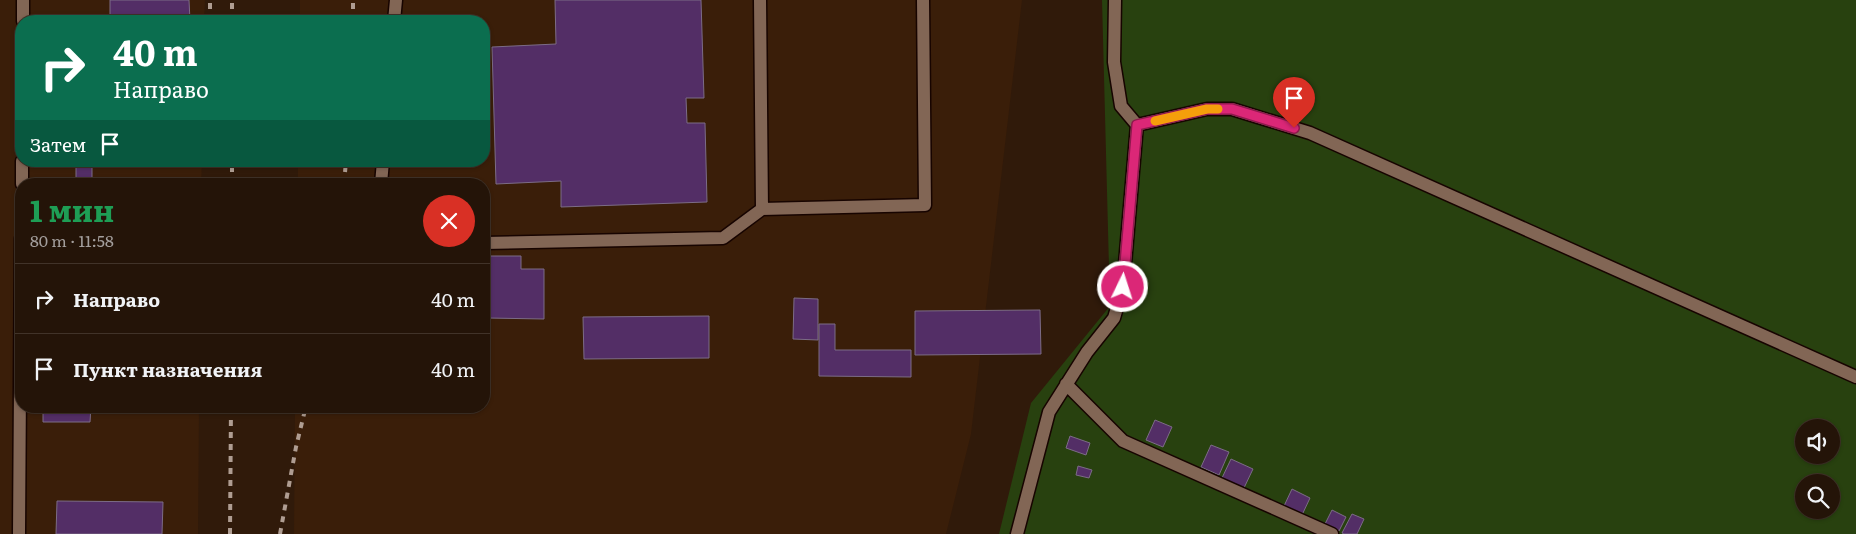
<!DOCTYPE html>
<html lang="ru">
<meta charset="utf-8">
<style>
:root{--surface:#241408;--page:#2c1d12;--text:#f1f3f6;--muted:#a39e9c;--line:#413329}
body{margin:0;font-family:Literata,serif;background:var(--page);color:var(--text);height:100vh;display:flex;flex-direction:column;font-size:19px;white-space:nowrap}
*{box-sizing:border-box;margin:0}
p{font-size:16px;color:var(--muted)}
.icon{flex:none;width:28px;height:28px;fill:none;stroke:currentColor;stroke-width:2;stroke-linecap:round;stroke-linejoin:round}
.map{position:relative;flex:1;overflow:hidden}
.panel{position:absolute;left:15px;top:178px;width:475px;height:235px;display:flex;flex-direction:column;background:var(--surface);border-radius:20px;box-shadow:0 1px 4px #0004,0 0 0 1px var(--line)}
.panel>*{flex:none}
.hud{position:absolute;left:15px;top:15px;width:475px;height:152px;border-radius:20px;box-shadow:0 1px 4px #0004,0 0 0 1px var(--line);background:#0b6e4f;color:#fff;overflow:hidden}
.buttons{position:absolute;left:1795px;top:419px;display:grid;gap:10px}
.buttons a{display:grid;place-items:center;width:45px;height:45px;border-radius:50%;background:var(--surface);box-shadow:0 1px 4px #0004,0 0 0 1px var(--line);font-size:25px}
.pin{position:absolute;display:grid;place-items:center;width:42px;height:42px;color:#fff;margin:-51px -21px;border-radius:50% 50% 50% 0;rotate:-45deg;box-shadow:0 0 5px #0007}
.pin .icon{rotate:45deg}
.me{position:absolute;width:55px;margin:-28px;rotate:4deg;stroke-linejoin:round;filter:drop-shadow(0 0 4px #0008)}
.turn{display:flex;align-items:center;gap:18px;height:105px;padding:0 15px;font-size:22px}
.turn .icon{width:65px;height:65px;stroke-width:2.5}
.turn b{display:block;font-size:35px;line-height:42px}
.then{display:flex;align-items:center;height:48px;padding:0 15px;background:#0003;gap:10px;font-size:19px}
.round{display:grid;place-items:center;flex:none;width:52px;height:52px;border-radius:26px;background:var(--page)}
.head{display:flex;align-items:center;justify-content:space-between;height:85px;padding:0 15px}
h1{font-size:30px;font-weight:700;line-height:38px;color:#1e9e55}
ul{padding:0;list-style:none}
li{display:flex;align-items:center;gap:15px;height:70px;padding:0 15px;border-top:1px solid var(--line)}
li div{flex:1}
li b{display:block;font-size:19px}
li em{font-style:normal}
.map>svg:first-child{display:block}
.built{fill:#3a1e09}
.green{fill:#28410f;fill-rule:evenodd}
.building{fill:#532e66;stroke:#7c6c86}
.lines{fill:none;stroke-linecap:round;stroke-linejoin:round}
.service-casing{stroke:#170400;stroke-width:15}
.minor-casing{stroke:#170400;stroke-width:15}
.service{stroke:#826655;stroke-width:12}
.minor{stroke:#826655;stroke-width:12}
.rail{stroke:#af9d92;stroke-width:4;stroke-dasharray:6 6;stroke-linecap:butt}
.route-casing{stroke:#8e194d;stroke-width:12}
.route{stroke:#db2777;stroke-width:9}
.slow{stroke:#f59e0b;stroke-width:9}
</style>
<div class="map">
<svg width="1856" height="534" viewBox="0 0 1856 534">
<rect width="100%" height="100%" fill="#301a0a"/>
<path class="built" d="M0,0h205l-1,21h-183v140h181l-1,23h-180v222h178l-1,128h-198z
M300,0h722l-51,434 -25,100h-652l1,-128h189v-222h-186v-23h186v-140h-184z"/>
<path class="green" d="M1102,0h754v534h-857l32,-131 79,-97zM1804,428h27v27h-27zM1804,482h27v28h-27z"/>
<path class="building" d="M110,0h79l1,21h-80z
M555,0h146l3,98h-18l1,25h18l2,79 -146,5v-26l-65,3 -4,-137 64,-3z
M76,162h16v22h-16z
M487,256h34v13h23v50l-57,-1z
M794,298l24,1v41l-25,-1z
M1040,310l1,44 -126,1v-44z
M709,316v42l-125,1 -1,-42z
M819,324h16v26h76v27l-92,-1z
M43,406h48l-1,16h-47z
M1155,420l17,7 -9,20 -17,-7z
M1070,436l20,7 -4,12 -20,-7z
M1211,445l18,7 -10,23 -18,-8z
M1231,459l22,10 -10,21 -22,-10z
M1078,466l14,4 -3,8 -13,-3z
M1292,489l18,9 -8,17 -18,-9z
M57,501l106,1 -1,32h-106z
M1332,510l14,7 -7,14 -14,-7z
M1352,514l12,5 -7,15h-13l-2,-1z"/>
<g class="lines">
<g class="service-casing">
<path id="service" d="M394,21l2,-21
M1137,125l70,-16h25l78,24 546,244
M381,184l2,-23
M762,209l163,-4 -2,-205
M484,243l239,-5 39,-29 -2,-209
M1066,384l57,57 209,93
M19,534l2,-296
M1017,534l32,-122 38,-60 27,-34 9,-31 14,-162 -16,-19 -7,-44 1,-62"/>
</g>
<g class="minor-casing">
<path id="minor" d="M23,21v-21
M22,184v-23"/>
</g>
<use href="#service" class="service"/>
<use href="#minor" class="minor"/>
<path class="rail" d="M210,21v-21
M232,21v-21
M353,21v-21
M232,184v-23
M344,184l2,-23
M230,534l1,-128
M280,534l16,-87 10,-41"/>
</g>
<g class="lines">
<g class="route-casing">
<path id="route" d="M1123,287l14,-162 70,-16h25l62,19"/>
</g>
<use href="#route" class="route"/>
<path class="slow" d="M1155,121l52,-12h11"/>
</g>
</svg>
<div class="buttons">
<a><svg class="icon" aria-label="sound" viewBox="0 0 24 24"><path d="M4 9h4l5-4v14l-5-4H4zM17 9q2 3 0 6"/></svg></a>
<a><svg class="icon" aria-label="search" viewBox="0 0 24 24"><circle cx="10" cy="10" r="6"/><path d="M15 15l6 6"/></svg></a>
</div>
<div class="pin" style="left:1294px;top:128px;background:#d93025"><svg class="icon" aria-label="arrive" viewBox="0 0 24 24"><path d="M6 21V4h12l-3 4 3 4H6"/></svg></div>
<svg class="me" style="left:1123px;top:287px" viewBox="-20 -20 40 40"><circle r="17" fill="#db2777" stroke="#fff" stroke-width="3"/><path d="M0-11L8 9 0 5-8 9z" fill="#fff"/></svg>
<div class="hud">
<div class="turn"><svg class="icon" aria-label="right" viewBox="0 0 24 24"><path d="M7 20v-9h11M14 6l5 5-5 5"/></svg><div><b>40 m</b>Направо</div></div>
<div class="then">Затем<svg class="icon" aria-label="arrive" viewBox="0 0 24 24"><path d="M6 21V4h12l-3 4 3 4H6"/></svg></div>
</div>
<section class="panel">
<div class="head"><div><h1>1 мин</h1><p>80 m · 11:58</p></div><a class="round" style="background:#d93025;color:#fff"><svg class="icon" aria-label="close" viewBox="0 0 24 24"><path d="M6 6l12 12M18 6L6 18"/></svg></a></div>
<ul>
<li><svg class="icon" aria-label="right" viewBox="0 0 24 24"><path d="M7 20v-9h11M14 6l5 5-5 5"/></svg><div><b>Направо</b></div><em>40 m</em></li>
<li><svg class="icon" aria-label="arrive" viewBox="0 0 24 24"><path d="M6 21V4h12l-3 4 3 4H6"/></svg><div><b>Пункт назначения</b></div><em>40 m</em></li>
</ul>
</section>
</div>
